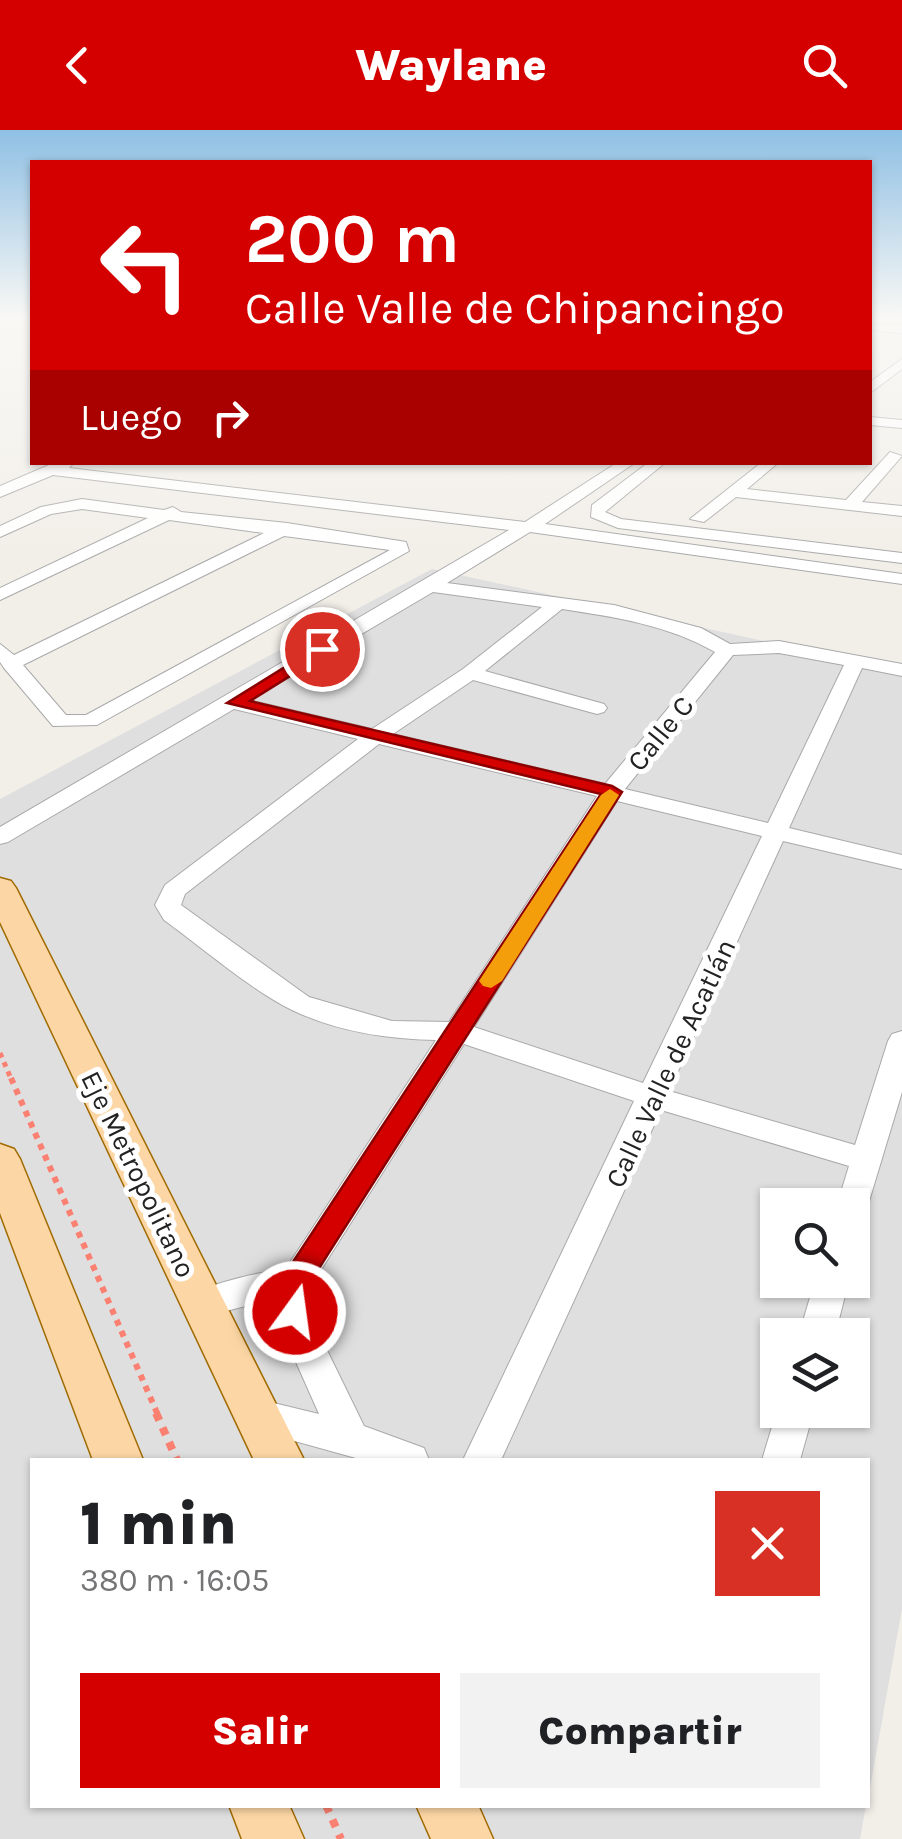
<!DOCTYPE html>
<html lang="es">
<meta charset="utf-8">
<style>
:root{--surface:#fff;--page:#f2f2f2;--text:#202124;--muted:#757577;--accent:#d40000}
body{margin:0;font-family:Karla,sans-serif;background:var(--page);color:var(--text);height:100vh;display:flex;flex-direction:column;font-size:38px;white-space:nowrap}
*{box-sizing:border-box;margin:0}
p{font-size:32px;color:var(--muted)}
.icon{flex:none;width:55px;height:55px;fill:none;stroke:currentColor;stroke-width:2;stroke-linecap:round;stroke-linejoin:round}
.map{position:relative;flex:1;overflow:hidden}
.panel{position:absolute;left:30px;top:1328px;width:840px;height:350px;display:flex;flex-direction:column;background:var(--surface);border-radius:0px;box-shadow:0 2px 8px #0004}
.panel>*{flex:none}
.banner{position:absolute;left:30px;top:30px;width:842px;height:305px;border-radius:0px;box-shadow:0 2px 8px #0004;background:#d40000;color:#fff;overflow:hidden}
.tools{position:absolute;left:760px;top:1058px;display:grid;gap:20px}
.tools a{display:grid;place-items:center;width:110px;height:110px;border-radius:0px;background:var(--surface);box-shadow:0 2px 8px #0004;font-size:50px}
.pin{position:absolute;display:grid;place-items:center;width:85px;height:85px;color:#fff;margin:-42px;border:5px solid #fff;border-radius:50%;box-shadow:0 2px 10px #0007}
.me{position:absolute;width:110px;margin:-55px;rotate:14deg;stroke-linejoin:round;filter:drop-shadow(0 0 8px #0008)}
.turn{display:flex;align-items:center;gap:35px;height:210px;padding:0 50px;font-size:45px}
.turn .icon{width:130px;height:130px;stroke-width:2.5}
.turn b{display:block;font-size:70px;line-height:85px}
.then{display:flex;align-items:center;height:95px;padding:0 50px;background:#0003;gap:20px;font-size:38px}
.round{display:grid;place-items:center;flex:none;width:105px;height:105px;border-radius:0px;background:var(--page)}
.overview{display:flex;align-items:center;justify-content:space-between;height:170px;padding:0 50px}
h1{font-size:60px;font-weight:800;line-height:75px}
.primary-button{display:flex;gap:20px;margin-top:auto;padding:20px 50px}
.primary-button a{flex:1;height:115px;border-radius:0px;background:var(--accent);color:#fff;font-size:40px;font-weight:800;line-height:115px;text-align:center}
.primary-button a+a{background:var(--page);color:var(--text)}
header{display:flex;justify-content:space-between;align-items:center;height:130px;padding:0 50px;background:var(--accent);color:#fff;font-size:45px;font-weight:800}
.map>svg:first-child{display:block}
.residential{fill:#e0dfdf;fill-rule:evenodd}
.lines{fill:none;stroke-linecap:round;stroke-linejoin:round}
.minor-casing{stroke:#a9a9a9;stroke-width:2}
.major-casing{stroke:#a06b00;stroke-width:3}
.path-far2{stroke:#fa8072;stroke-width:5;stroke-dasharray:5 5;stroke-linecap:butt}
.path-far1{stroke:#fa8072;stroke-width:6;stroke-dasharray:6 6;stroke-linecap:butt}
.path{stroke:#fa8072;stroke-width:8;stroke-dasharray:8 8;stroke-linecap:butt}
.minor{fill:#fff;fill-rule:evenodd}
.major{fill:#fcd6a4;fill-rule:evenodd}
.route{fill:#d40000;stroke:#8a0000;stroke-width:2.5}
.slow{fill:#f59e0b}
.labels{text-anchor:middle;stroke-width:10;stroke-linejoin:round;paint-order:stroke}
.street-label{font-size:28px;fill:#222;stroke:#fff}
</style>
<header><svg class="icon" aria-label="back" viewBox="0 0 24 24"><path d="M15 5l-7 7 7 7"/></svg>Waylane<svg class="icon" aria-label="search" viewBox="0 0 24 24"><circle cx="10" cy="10" r="6"/><path d="M15 15l6 6"/></svg></header>
<div class="map">
<svg width="902" height="1709" viewBox="0 0 902 1709">
<rect width="100%" height="100%" fill="#f2efe9"/>
<path class="residential" d="M432,439l470,102v938l-34,190v-339h-836v345h834l-6,34h-860v-1040zM778,1075h74v75h-74zM778,1205h74v75h-74z"/>
<g class="lines">
<g class="minor-casing">
<path id="minor" d="M870,194l32,1v8l-32,-3z
M902,229v10l-32,24v-11z
M870,287l32,3v8l-32,-3z
M890,322l12,4 -40,46 40,4v10l-166,-19 -32,25 -14,-3 72,-57h17l-32,27 99,11z
M56,332h18l-5,6 456,54 93,-60h18l-91,62 357,50v10l-372,-52 -83,51 167,22 87,23 29,16 49,-3 123,23v12l-40,-8 -73,160 113,27v14l-119,-28 -114,250 186,54 33,-104 4,-7 10,-3v61l-38,126 -12,3v-16h-15l12,-39 -188,-56 -160,350h-38l171,-359 -170,-57 -152,240 12,60 40,82 60,22 5,12h-66l-119,-33 -6,-12 6,-12 13,-4 62,15 -31,-70 -10,-46 -76,19 -12,-4 -6,-10 6,-10c30,-10 63,-21 95,-23l151,-230c-49,-1 -98,-8 -144,-30 -38,-18 -92,-64 -128,-90l-9,-15 10,-20 193,-146 -124,-30 -226,133 -8,2v-17l509,-297 -456,-55 -53,22v-11zM433,462l109,15 -79,62 -91,60 -123,-29zM562,479c53,8 106,16 153,43l-110,132 -212,-50 80,-54 124,34 7,-2 3,-4 -3,-4 -119,-33zM779,523l65,12 -76,158 -143,-34 108,-134zM379,614l218,52 -148,226 -57,-1 -83,-24 -128,-92 4,-11zM617,671l145,35 -119,247 -169,-56z
M649,332h17l-61,50 16,7 281,34v10l-284,-35 -27,-11 1,-12z
M82,369l82,11 9,-3 8,5 106,11 113,18 6,1 3,9 -312,174 -44,1 -49,-58 -4,-6v-18l14,11 250,-122 -95,-13 -169,80v-12l148,-70 -66,-9 -31,5 -51,23v-11l41,-19zM284,406l106,14 -304,165h-20l-43,-50z
M815,1150h34l-14,55h-36z
M778,1277l36,3 -14,50h-38z"/>
</g>
<g class="major-casing">
<path id="major" d="M0,748l11,3 5,7 288,572h-50l-254,-538z
M0,1014l14,5 6,10 123,301h-50l-93,-247z
M229,1675h60l15,34h-62z
M416,1675h62l15,34h-62z"/>
</g>
<path class="path-far2" d="M0,923l12,28"/>
<path class="path-far1" d="M11,948l147,337"/>
<path class="path" d="M156,1283l21,47
M326,1675l15,34"/>
<use href="#minor" class="minor"/>
<use href="#major" class="major"/>
</g>
<linearGradient id="sky" x2="0" y2="1"><stop stop-color="#8fc0e4"/><stop offset="0.44" stop-color="#f9f8f5"/><stop offset="1" stop-color="#f9f8f5" stop-opacity="0"/></linearGradient>
<rect width="902" height="427" fill="url(#sky)"/>
<path class="route" d="M322,514l8,5 -3,4 -77,48 362,85 10,6 -313,492 1,28 -5,8 -10,4 -10,-4c-7,-13 -7,-33 0,-46l316,-480 -374,-91z"/>
<path class="slow" d="M610,659l9,6 -117,186 -11,7 -8,-2 -4,-5 122,-186z"/>
<g class="labels">
<g class="street-label">
<text transform="translate(660 603) rotate(-51)" y="10">Calle C</text>
<text transform="translate(670 933) rotate(-65)" y="10">Calle Valle de Acatlán</text>
<text transform="translate(139 1044) rotate(64)" y="10">Eje Metropolitano</text>
</g>
</g>
</svg>
<div class="tools">
<a><svg class="icon" aria-label="search" viewBox="0 0 24 24"><circle cx="10" cy="10" r="6"/><path d="M15 15l6 6"/></svg></a>
<a><svg class="icon" aria-label="layers" viewBox="0 0 24 24"><path d="M12 4l9 5-9 5-9-5zM3 14l9 5 9-5"/></svg></a>
</div>
<div class="pin" style="left:322px;top:519px;background:#d93025"><svg class="icon" aria-label="arrive" viewBox="0 0 24 24"><path d="M6 21V4h12l-3 4 3 4H6"/></svg></div>
<svg class="me" style="left:295px;top:1182px" viewBox="-20 -20 40 40"><circle r="17" fill="#d40000" stroke="#fff" stroke-width="3"/><path d="M0-11L8 9 0 5-8 9z" fill="#fff"/></svg>
<div class="banner">
<div class="turn"><svg class="icon" aria-label="left" viewBox="0 0 24 24"><path d="M17 20v-9H6M10 6l-5 5 5 5"/></svg><div><b>200 m</b>Calle Valle de Chipancingo</div></div>
<div class="then">Luego<svg class="icon" aria-label="right" viewBox="0 0 24 24"><path d="M7 20v-9h11M14 6l5 5-5 5"/></svg></div>
</div>
<section class="panel">
<div class="overview"><div><h1>1 min</h1><p>380 m · 16:05</p></div><a class="round" style="background:#d93025;color:#fff"><svg class="icon" aria-label="close" viewBox="0 0 24 24"><path d="M6 6l12 12M18 6L6 18"/></svg></a></div>
<div class="primary-button"><a>Salir</a><a>Compartir</a></div>
</section>
</div>
